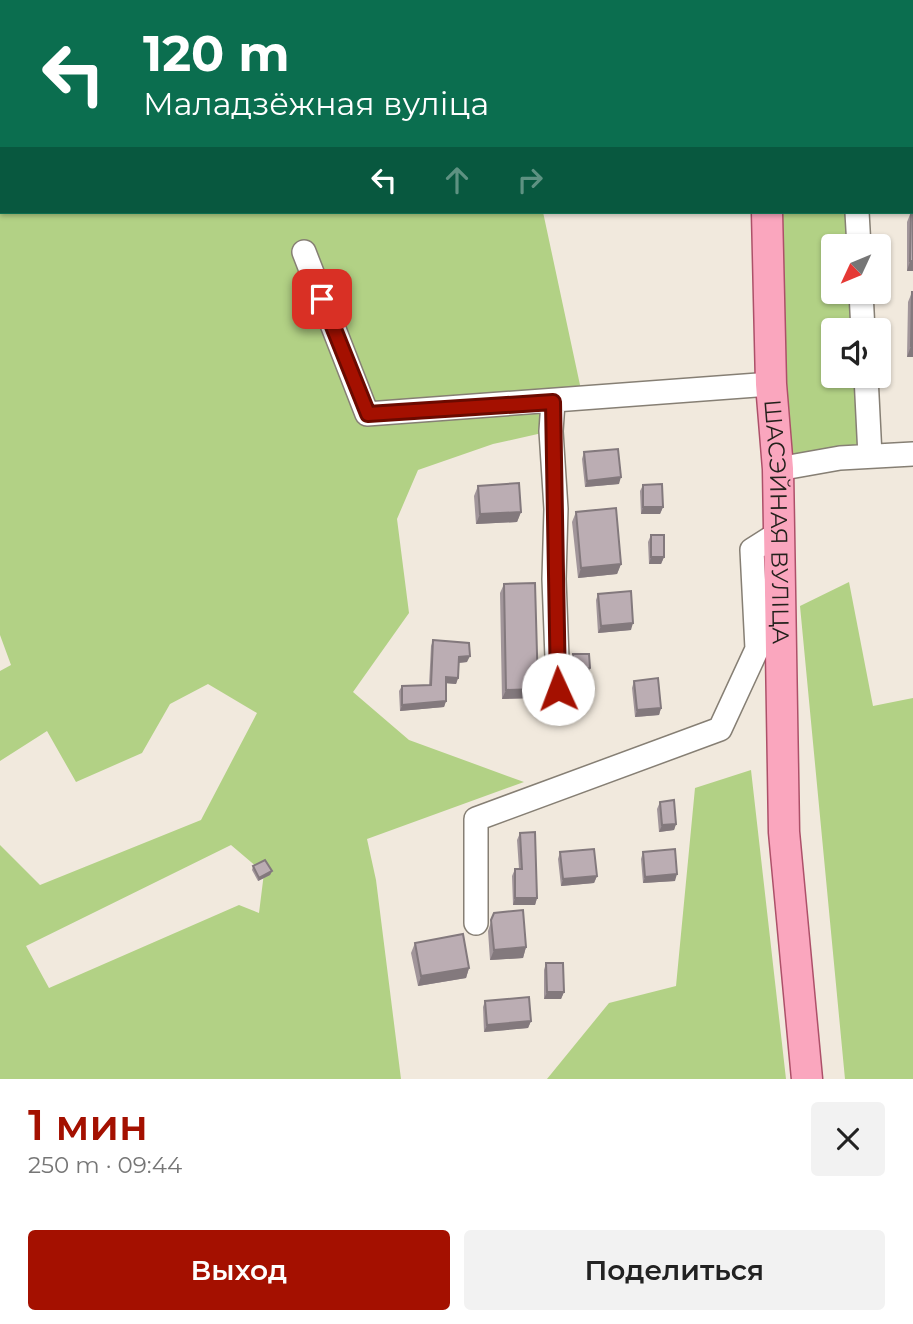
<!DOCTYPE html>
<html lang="ru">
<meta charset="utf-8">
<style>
:root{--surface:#fff;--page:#f2f2f2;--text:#222;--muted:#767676;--accent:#a41000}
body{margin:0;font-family:Montserrat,sans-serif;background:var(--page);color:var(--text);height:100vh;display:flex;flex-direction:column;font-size:26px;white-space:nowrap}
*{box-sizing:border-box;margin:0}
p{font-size:23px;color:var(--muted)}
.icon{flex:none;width:38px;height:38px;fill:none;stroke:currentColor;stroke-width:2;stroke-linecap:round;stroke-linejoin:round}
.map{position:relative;height:1079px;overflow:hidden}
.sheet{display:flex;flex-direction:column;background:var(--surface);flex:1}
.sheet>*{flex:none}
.hud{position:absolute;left:0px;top:0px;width:914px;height:214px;box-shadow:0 2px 5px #0004;background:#0b6e4f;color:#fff;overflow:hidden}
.needle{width:46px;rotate:226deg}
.fabs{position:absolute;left:821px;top:234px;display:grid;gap:14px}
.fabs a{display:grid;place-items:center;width:70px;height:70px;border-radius:7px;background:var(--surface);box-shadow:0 2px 5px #0004;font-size:35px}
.pin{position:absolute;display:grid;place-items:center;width:60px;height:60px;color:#fff;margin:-30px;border-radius:14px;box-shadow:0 4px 10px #0006}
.me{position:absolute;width:77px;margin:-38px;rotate:358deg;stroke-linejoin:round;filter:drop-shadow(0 0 5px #0008)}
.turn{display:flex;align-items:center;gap:24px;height:147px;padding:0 28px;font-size:32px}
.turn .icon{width:91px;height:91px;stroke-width:2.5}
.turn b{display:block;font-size:49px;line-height:60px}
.lanes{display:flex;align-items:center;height:66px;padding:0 28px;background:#0003;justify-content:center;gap:35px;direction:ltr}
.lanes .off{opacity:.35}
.round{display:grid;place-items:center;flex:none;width:74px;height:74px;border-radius:7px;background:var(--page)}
.headline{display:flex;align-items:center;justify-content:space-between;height:119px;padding:0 28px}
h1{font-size:42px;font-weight:600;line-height:52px;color:var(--accent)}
.action{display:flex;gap:14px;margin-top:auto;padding:14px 28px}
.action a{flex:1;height:80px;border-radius:7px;background:var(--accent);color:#fff;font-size:28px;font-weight:600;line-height:80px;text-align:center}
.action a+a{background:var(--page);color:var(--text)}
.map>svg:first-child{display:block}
.green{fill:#b2d185;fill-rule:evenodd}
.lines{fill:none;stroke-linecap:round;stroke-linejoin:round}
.minor-casing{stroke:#867f74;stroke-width:26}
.major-casing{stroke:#ad5069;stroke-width:33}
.minor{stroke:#fff;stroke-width:23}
.major{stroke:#faa6be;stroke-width:30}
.wall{fill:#a1959a}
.shaded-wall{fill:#83797d}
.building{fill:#bbadb3;stroke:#83797d;stroke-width:2}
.route-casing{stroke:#6b0a00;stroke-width:18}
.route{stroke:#a41000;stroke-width:12}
.labels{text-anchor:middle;stroke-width:5;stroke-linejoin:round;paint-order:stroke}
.street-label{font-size:23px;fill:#24211c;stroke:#fff6ea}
</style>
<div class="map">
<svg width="913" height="1079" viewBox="0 0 913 1079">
<rect width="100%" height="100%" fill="#f1e9dd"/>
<path class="green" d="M0,0l318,2h-316v210h541l40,187 -30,3 -2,29 -58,13 -75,26 -21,49 12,94 -56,79 56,48 115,42 -157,57 9,41 25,199h-401v-234l40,40 161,-65 56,-107 -49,-29 -38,20 -28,49 -66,29 -29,-51 -47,30v-90l11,-6 -11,-30zM231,845l33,28 -5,40 -20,-8 -190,83 -23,-42z
M770,212h87l2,35h-26v45h28l2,39h-30v45h33l4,80 -92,13z
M849,582l24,124 40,-8v381h-68l-45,-473z
M751,770l35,309h-239l62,-76 67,-17 19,-198z"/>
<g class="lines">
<g class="minor-casing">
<path id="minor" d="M846,0v2
M912,16l1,-1
M857,212l2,35
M304,252l63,162 404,-30
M861,292l2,39
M866,376l4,80
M553,402l-2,29 5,78 -2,70 5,132
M778,469l62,-11 73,-4
M476,923v-104l244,-90 37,-80 -5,-99 27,-17"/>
</g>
<g class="major-casing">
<g id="major">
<path d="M762,0v2"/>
<path id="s1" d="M767,212l4,172 7,85 6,363 23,247"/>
</g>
</g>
<use href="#minor" class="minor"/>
<use href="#major" class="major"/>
</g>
<path class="wall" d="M911,212h2v59h-6v-49z
M912,292l1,65h-6l1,-55z
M584,452l35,32 -34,3 -3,-28z
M643,485l20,22 -3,7h-19l-1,-23z
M478,486l43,26 -4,10 -41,2 -2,-28z
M576,512l45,52 -4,10 -39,4 -6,-56z
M651,535l13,22 -3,7h-12l-1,-22z
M504,584l31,114 -33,1 -2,-106z
M598,594l33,36 -33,3 -2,-33z
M433,640l34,22 -8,1 -1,15 -2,6 -10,-1v18l-2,6 -44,4 -1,-20 3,-5 27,-1 2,-39z
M573,654l17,14 -2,6h-6l1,32 -10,1 -2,-47z
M634,681l27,27 -2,7 -24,2 -3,-29z
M660,802l16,22 -2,6 -15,2 -2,-23z
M520,833l17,65 -2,7h-22l-1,-29 3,-7h4l-2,-29z
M560,852l37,24 -3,7 -33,3 -3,-27z
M643,852l32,29 -32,2 -2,-24z
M253,866l19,5 -2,4 -12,6 -6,-11z
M494,913l32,34 -3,11 -33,2 -2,-29z
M415,943l54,25 -3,10 -48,8 -7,-33z
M546,963l18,29 -3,7h-17v-29z
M485,1001l46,20 -3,7 -44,4 -1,-25z"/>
<path class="shaded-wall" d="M910,261h3v10h-6z
M911,346h2v11h-6z
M621,477l-2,7 -34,3 2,-6z
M643,507h20l-3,7h-19z
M521,512l-4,10 -41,2 4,-10z
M651,557h13l-3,7h-12z
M621,564l-4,10 -39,4 3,-10z
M633,623l-2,7 -33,3 3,-7z
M470,656l-3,6 -10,1 2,-6z
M590,668l-2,6h-8l2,-5z
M446,677l12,1 -2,6 -12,-1z
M538,689l-3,9 -33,1 4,-9z
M446,701l-2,6 -44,4 2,-6z
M585,701l-2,5 -10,1 2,-5z
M661,708l-2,7 -24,2 2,-7z
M676,824l-2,6 -15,2 3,-7z
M272,871l-2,4 -12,6 1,-3z
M677,874l-2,7 -32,2 2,-6z
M597,876l-3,7 -33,3 2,-7z
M515,898h22l-2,7h-22z
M526,947l-3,11 -33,2 4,-10z
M469,968l-3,10 -48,8 3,-10z
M547,992h17l-3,7h-17z
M531,1021l-3,7 -44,4 3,-7z"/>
<path class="building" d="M895,0h9v2h-9z
M912,18l1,1v42h-1z
M911,212h2v49h-3z
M912,292h1v54h-2z
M618,449l3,28 -34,4 -3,-29z
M519,483l2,29 -41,2 -2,-28z
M662,484l1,23h-20v-22z
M616,508l5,56 -40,4 -5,-56z
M651,535h13v22h-13z
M535,583l3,106 -32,1 -2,-106z
M631,591l2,32 -32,3 -3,-32z
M433,640l36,3 1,13 -11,1 -1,21 -12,-1v24l-44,4v-19l29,-1z
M573,654h16l1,14 -8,1 3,32 -10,1z
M658,678l3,30 -24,2 -3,-29z
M674,800l2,24 -14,1 -2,-23z
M535,832l2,66h-22v-29h7l-2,-36z
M594,849l3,27 -34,3 -3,-27z
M675,849l2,25 -32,3 -2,-25z
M265,860l7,11 -13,7 -6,-12z
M523,910l3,37 -32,3 -3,-30 3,-7z
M463,934l6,34 -48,8 -6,-33z
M546,963h17l1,29h-17z
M529,997l2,24 -44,4 -2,-24z"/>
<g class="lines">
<g class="route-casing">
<path id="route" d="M322,299l46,115 185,-12 5,287"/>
</g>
<use href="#route" class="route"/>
</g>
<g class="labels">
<g class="street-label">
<text dy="8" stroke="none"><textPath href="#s1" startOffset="310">ШАСЭЙНАЯ ВУЛІЦА</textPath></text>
</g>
</g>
</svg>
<div class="fabs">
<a><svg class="needle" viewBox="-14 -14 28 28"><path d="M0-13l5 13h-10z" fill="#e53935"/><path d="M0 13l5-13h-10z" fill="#767676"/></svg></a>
<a><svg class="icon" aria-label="sound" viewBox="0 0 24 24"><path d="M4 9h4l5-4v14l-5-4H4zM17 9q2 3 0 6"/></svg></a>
</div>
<div class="pin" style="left:322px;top:299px;background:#d93025"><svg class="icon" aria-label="arrive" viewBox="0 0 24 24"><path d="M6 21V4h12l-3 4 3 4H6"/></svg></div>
<svg class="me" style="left:558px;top:689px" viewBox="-20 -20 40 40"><circle r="19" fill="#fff"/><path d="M0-13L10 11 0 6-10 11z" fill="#a41000"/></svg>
<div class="hud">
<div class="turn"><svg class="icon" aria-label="left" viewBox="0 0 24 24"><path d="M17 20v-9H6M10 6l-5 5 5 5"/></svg><div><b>120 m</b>Маладзёжная вуліца</div></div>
<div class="lanes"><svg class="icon" aria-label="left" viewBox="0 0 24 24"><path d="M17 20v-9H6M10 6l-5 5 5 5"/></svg><svg class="icon off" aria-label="ahead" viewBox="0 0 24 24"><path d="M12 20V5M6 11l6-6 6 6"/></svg><svg class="icon off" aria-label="right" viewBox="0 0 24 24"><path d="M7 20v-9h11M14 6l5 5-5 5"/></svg></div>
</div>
</div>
<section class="sheet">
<div class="headline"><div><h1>1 мин</h1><p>250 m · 09:44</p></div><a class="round"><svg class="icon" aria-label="close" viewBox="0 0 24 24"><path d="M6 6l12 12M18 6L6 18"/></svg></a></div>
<div class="action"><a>Выход</a><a>Поделиться</a></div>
</section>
